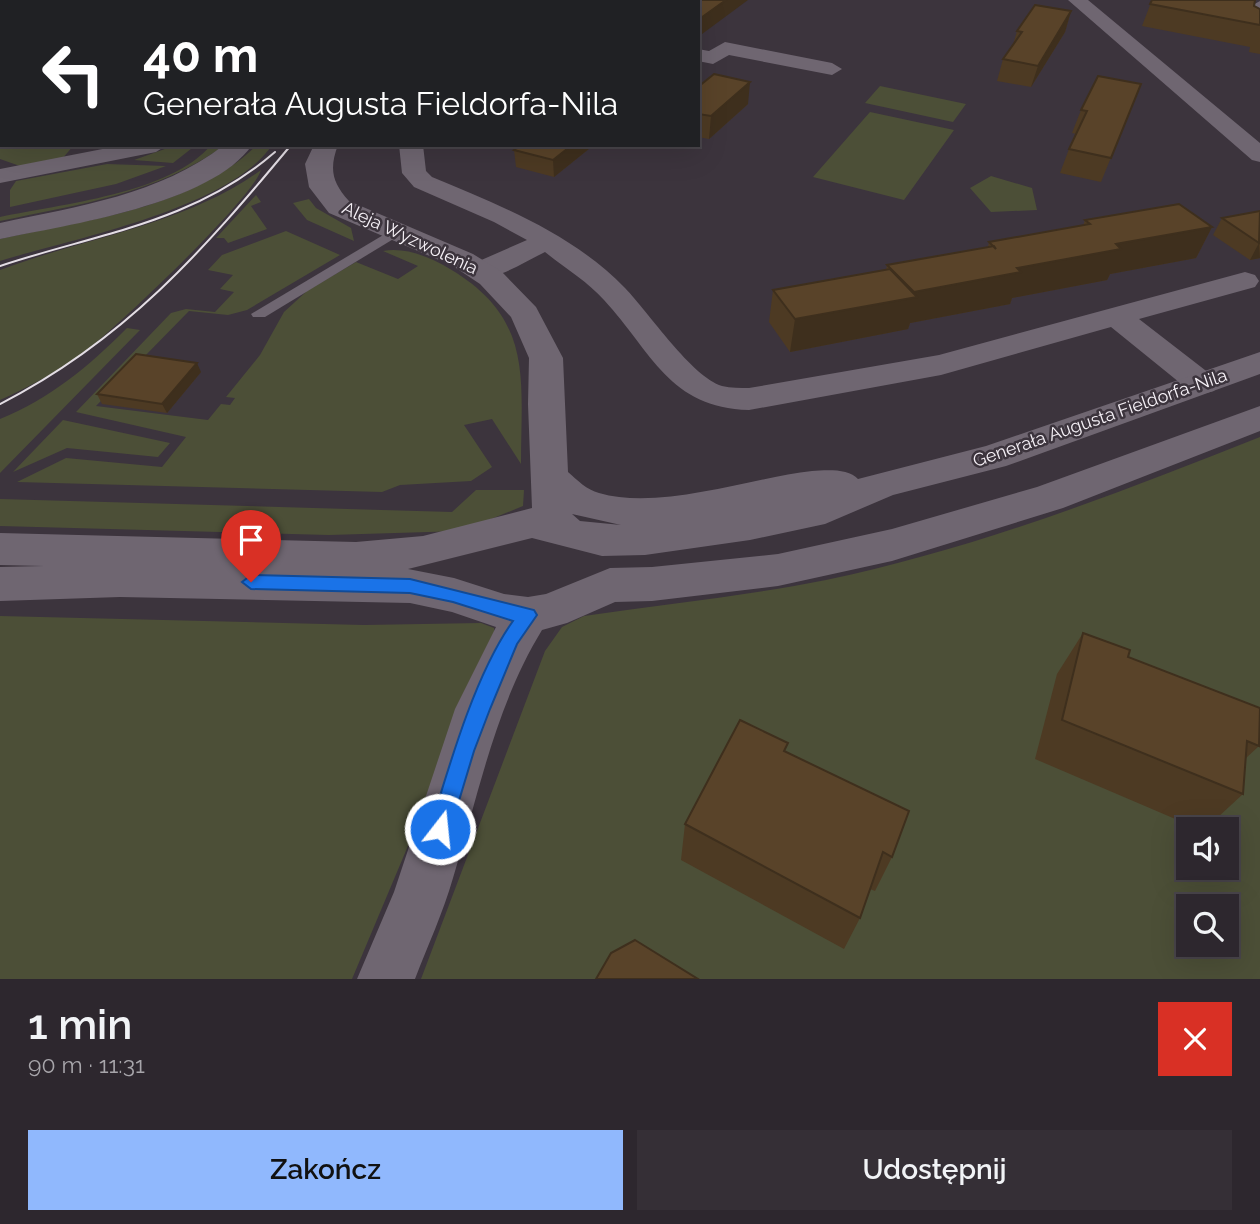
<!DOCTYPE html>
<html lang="pl">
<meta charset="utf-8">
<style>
:root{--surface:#2d272e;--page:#352f36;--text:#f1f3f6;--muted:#a7a5aa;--line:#48444a;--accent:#90b8fd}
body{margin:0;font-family:Raleway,sans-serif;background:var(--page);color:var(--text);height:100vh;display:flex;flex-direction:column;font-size:26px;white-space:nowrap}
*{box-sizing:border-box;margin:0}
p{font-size:23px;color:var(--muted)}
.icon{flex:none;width:38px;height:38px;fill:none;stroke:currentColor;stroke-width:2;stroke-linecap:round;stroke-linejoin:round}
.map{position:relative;height:979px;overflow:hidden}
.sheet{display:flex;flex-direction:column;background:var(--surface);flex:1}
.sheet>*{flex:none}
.hud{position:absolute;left:0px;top:0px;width:700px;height:147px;box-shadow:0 7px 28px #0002,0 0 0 2px var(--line);background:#202124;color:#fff;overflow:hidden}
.fabs{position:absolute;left:1176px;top:817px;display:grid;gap:14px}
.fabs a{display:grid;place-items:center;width:63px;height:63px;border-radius:0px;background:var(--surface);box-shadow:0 7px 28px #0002,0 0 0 2px var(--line);font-size:35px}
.pin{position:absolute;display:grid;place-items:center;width:60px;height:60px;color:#fff;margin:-72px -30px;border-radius:50% 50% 50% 0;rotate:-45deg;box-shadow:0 0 7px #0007}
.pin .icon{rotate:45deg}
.me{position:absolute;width:77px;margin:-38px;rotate:16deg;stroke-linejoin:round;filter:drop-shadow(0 0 5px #0008)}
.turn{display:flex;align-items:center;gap:24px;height:147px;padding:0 28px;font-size:32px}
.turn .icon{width:91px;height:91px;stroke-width:2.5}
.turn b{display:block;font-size:49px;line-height:60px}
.round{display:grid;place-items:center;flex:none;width:74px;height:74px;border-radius:0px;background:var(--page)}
.head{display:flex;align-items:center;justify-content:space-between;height:119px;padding:0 28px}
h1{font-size:42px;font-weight:600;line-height:52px}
.primary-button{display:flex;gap:14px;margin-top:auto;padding:14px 28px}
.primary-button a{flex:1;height:80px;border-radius:0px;background:var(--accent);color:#111;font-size:28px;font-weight:600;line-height:80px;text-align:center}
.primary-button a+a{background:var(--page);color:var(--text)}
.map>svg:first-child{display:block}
.green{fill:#4c4f37;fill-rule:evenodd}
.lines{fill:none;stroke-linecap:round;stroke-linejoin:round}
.lane{fill:#6f6671;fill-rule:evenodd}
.street{fill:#6f6671;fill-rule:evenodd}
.secondary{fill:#6f6671;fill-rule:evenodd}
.tram{stroke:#e3dde4;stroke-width:2}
.wall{fill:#4d3a23}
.shaded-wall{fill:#3e2f1d}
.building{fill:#594329;stroke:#3e2f1d;stroke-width:2}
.route{fill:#1a73e8;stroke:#114b97;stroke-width:2}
.labels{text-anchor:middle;stroke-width:5;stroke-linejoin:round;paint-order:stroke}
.street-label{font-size:18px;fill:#f6f1f7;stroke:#3c343d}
</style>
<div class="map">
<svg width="1260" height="979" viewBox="0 0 1260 979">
<rect width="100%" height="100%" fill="#3c343d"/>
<path class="green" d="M880,86l86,18 -13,18 -88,-19z
M870,112l84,18 -50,70 -91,-23z
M0,144l12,5 8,-4h54l-12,14 -42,7 -20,-7z
M176,145h20l-23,18 -39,-3z
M211,145h14c-69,49 -144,59 -225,76v-4c60,-13 170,-23 211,-72z
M257,145h15c-41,63 -200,94 -272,116v-22c87,-20 190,-29 257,-94z
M107,164l59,2 -50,18 -106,23v-17l6,-9z
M261,170c-8,28 -144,157 -173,179 -27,21 -57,37 -88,51v-130c87,-33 185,-45 261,-100z
M991,176l41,12 5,22 -46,2 -21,-24z
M256,195l5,7 -10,4 16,23 -39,14 -4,-5h-8z
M309,199l7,9 35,20 3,13 -47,-21 -14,-17z
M286,231l54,24 -93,55 -19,5 -39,-4 -93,95 112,14 13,-16 9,1 5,-7 -9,-1 34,-42 24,-43 23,-21 49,-29 42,17 20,-13 -35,-15c23,-4 47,6 67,18 84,50 71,109 71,195l-29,-45 -28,6 28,42 -21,14 -71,4 -18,7 -365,-10 49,-24 96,9 24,-30 -110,-25 95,-99 15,-4 29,3 19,-20 -14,-3 13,-14 -25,-5 14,-15z
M127,328l13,2 -140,143v-54c51,-21 88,-52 127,-91z
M63,420l107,23 -12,14 -91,-9 -54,24z
M1260,437v542h-839l124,-328 17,-24 22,-11c80,-12 162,-20 242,-36 149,-31 293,-87 434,-143zM1188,830h39v38h-39zM1188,906h39v39h-39z
M476,490h48l-1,16 -61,25 -133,4 -329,-9v-27l452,13z
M0,616l364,9 117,-2 13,5 1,11 -143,340h-352z"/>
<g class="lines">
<path class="lane" d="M395,228l7,4 -2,3 -135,82h-12l-2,-3z"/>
<path class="street" d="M45,0h19l-21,2z
M250,0h18l-19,2z
M411,0h35l2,2h-39z
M1068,0h20l172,143v19l-8,-2z
M1260,1v34l-13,-7 4,-22z
M0,19h2l-2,12z
M725,42l107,21 10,6 -10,6 -103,-20 -16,9 -15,-3v-12l11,2z
M123,145h44l-11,7 -156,31v-14z
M399,145h24l3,26 6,6c67,28 141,57 193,111 24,25 67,89 97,98 9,2 18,2 27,2l190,-33 306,-83 10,3 4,6 -4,6 -116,32 75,58 4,7 -4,7 -12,3 -12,-3 -79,-64 -170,48 -192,35c-80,-2 -97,-58 -145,-110 -16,-18 -39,-32 -59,-48 -21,10 -51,31 -75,25l-4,-6 4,-6 57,-25 -33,-18 -80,-35 -12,-14z"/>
<path class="secondary" d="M308,0h18l-19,2z
M371,0h18l-19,2z
M224,145h28c-40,59 -185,80 -252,94v-16c79,-17 159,-28 224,-78z
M314,145h24c-9,24 -6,37 11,56l124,53 29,18 34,35 27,51 5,114c9,8 19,18 31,21 61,18 151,-15 213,-22 13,-1 37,-3 46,8l128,-33 274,-94v22l-254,92 -113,29 -68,29 -75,16 -105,15 -43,1 -70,-18 -124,31 46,9 50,16 24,3 18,-3 64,-26 42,-1 126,-13 114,-25 145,-42 223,-81v25l-197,77 -171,53 -114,25 -126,15 -37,1 -48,21 -25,7c-47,77 -63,163 -89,248 -10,35 -25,67 -38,101h-58l37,-87 61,-183 41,-82 -44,-15 -42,-9 -290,-6 -120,4v-34l44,-1 -44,-1v-32l356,9 67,-6 109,-28 -4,-104 1,-46 -18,-41 -31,-33 -27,-18 -124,-53 -20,-26 -4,-23zM572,514l49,11 -41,-4z"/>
<path class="tram" d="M0,266c99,-33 193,-43 275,-114
M0,404c125,-64 203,-153 291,-259"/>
</g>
<path class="wall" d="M71,0h141l-2,2 -138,-1z
M1152,0l103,2 -1,4 6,3v45l-11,-2 1,-5 -108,-21z
M1071,11l-6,21 -34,55 -34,-6 6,-22 10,-14 4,-14z
M0,80h2v57h-2z
M1141,84l-40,98 -41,-9 9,-24 7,-15 -4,-1 9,-23z
M698,87l50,17 -39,35 -11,-2z
M590,148l-36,29 -38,-10 -2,-17z
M1260,211v47l-10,2 -37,-25 9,-17z
M1085,220l127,7 -16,31 -86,16 -3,6 -95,18 -2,6 -100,19 -2,6 -118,23 -21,-30 4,-32 113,-20 1,-5 101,-18 1,-5 94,-16z
M201,372l-34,41 -65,-9 -5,-10z
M1083,633l45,24 131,89 -14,13 -2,35 -39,36h-3l-166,-71 22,-85z
M786,752l106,105 -17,34 -5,-2 -10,29 -16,31 -163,-89 4,-36z"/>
<path class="shaded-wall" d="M194,0h18l-2,2h-15z
M726,0h22l-50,37v-17z
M1071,11l-6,21 -34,55 7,-21z
M750,82l-2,22 -39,35 2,-23z
M572,145h18v3l-36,29 -1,-17z
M1212,227l-16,31 -86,16 -3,6 -95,18 -2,6 -100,19 -2,6 -118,23 5,-33 117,-21 2,-6 202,-48z
M1259,243l1,15 -10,2z
M197,363l4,9 -34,41 -5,-9z"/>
<path class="building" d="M553,0h173l-28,20v-18h-148z
M1152,0h103l-1,6 6,3v16l-110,-21z
M1035,5l36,6 -33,55 -35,-7 19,-27 -5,-1z
M714,74l36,8 -39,34 -13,-2v-27z
M1098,76l43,8 -30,74 -42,-9 18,-38 -6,-1z
M0,80h2v34l-2,-1z
M521,145h51l-19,15 -39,-10z
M1179,204l33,23 -96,17 5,5 -104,19 4,4 -107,20 -27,-27 107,-19 2,3 -7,-7 101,-18 -5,-4z
M1260,211l-1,32 -37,-25z
M890,269l27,28 -122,22 -22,-29z
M136,354l61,9 -35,41 -65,-10z
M1083,633l47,17 -2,7 132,51 -1,38 -12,-5 -4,53 -181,-74z
M740,720l48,23 -4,8 125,60 -17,46 -9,-5 -23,66 -175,-94z
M635,940l63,39h-102l15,-26z"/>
<path class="route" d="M251,575l159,4 124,31 3,5 -20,29 -27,65 -16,42 -26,86 -8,3 -7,-3 -3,-8c19,-63 45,-155 83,-208l-60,-19 -43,-9 -159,-4 -9,-7z"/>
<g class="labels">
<g class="street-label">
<text transform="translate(410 238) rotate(25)" y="6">Aleja Wyzwolenia</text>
<text transform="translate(1100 418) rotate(-19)" y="6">Generała Augusta Fieldorfa-Nila</text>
</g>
</g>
</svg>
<div class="fabs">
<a><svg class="icon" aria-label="sound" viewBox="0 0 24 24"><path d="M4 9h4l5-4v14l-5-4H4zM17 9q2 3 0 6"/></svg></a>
<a><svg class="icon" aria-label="search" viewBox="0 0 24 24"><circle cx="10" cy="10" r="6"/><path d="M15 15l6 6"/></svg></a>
</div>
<div class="pin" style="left:251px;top:582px;background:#d93025"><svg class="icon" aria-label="arrive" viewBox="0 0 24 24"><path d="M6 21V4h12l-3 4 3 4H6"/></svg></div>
<svg class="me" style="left:440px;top:829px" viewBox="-20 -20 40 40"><circle r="17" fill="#1a73e8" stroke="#fff" stroke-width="3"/><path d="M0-11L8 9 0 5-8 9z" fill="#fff"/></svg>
<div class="hud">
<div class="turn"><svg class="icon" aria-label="left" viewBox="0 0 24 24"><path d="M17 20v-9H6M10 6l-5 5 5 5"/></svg><div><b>40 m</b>Generała Augusta Fieldorfa-Nila</div></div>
</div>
</div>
<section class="sheet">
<div class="head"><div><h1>1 min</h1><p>90 m · 11:31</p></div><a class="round" style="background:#d93025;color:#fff"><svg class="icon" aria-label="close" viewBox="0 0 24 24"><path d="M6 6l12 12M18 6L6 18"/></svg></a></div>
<div class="primary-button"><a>Zakończ</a><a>Udostępnij</a></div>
</section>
